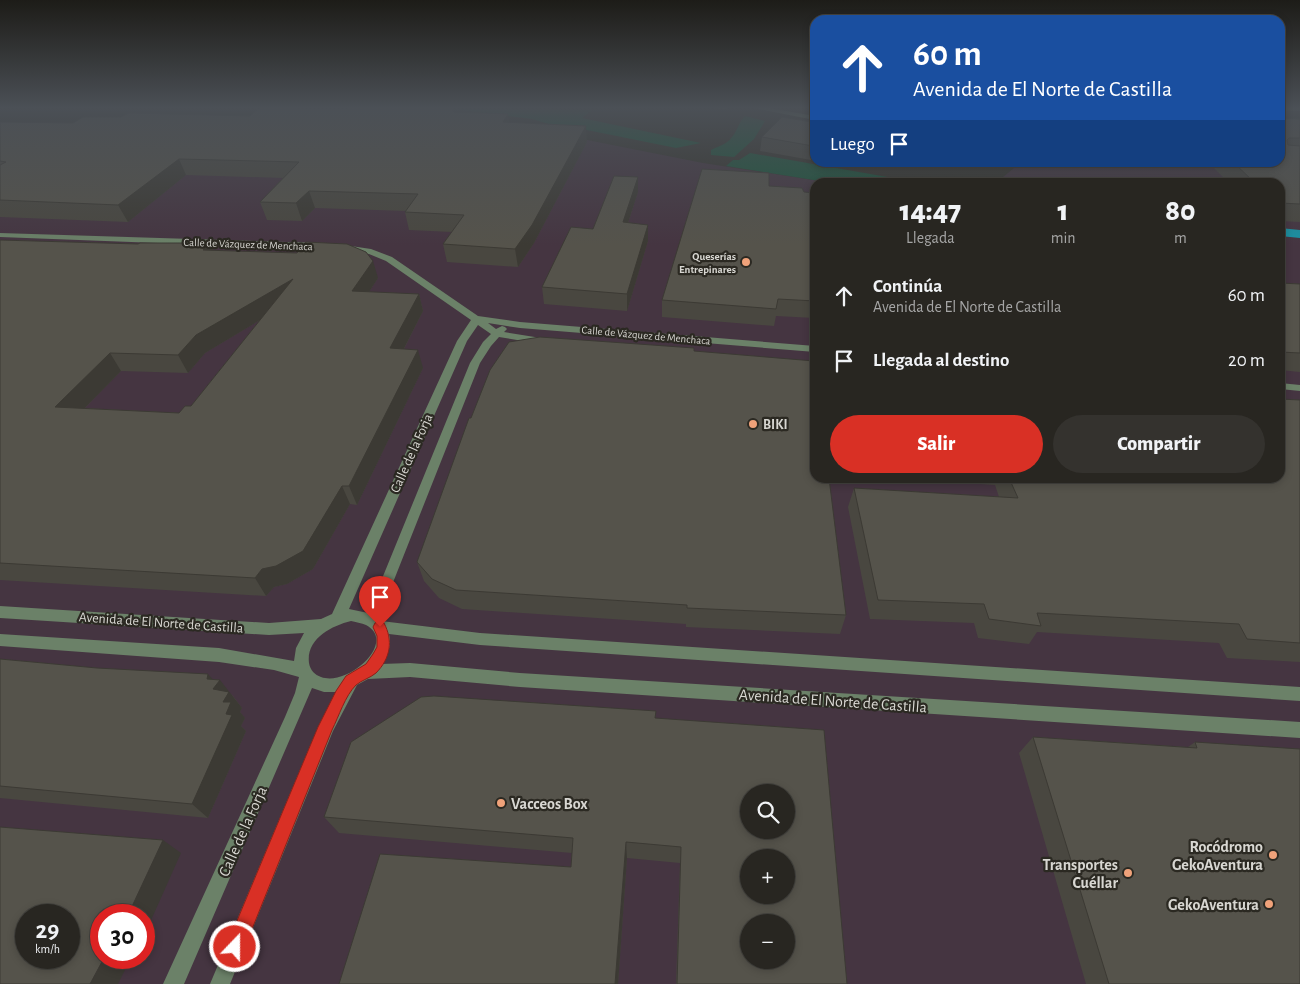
<!DOCTYPE html>
<html lang="es">
<meta charset="utf-8">
<style>
:root{--surface:#282621;--page:#34322e;--text:#f1f3f6;--muted:#a5a5a5;--line:#44433f;--accent:#d93025}
body{margin:0;font-family:"Alegreya Sans",sans-serif;background:var(--page);color:var(--text);height:100vh;display:flex;flex-direction:column;font-size:19px;white-space:nowrap}
*{box-sizing:border-box;margin:0}
p{font-size:16px;color:var(--muted)}
.icon{flex:none;width:28px;height:28px;fill:none;stroke:currentColor;stroke-width:2;stroke-linecap:round;stroke-linejoin:round}
.map{position:relative;flex:1;overflow:hidden}
.panel{position:absolute;left:810px;top:178px;width:475px;height:305px;display:flex;flex-direction:column;background:var(--surface);border-radius:15px;box-shadow:0 2px 8px #0003,0 0 0 1px var(--line)}
.panel>*{flex:none}
.top-card{position:absolute;left:810px;top:15px;width:475px;height:152px;border-radius:15px;box-shadow:0 2px 8px #0003,0 0 0 1px var(--line);background:#1a4fa0;color:#fff;overflow:hidden}
.fabs{position:absolute;left:740px;top:784px;display:grid;gap:10px}
.fabs a{display:grid;place-items:center;width:55px;height:55px;border-radius:50%;background:var(--surface);box-shadow:0 2px 8px #0003,0 0 0 1px var(--line);font-size:25px}
.speed{position:absolute;left:15px;top:904px;display:flex;gap:10px;font-size:25px;font-weight:700;text-align:center}
.speed>*{display:grid;place-content:center;width:65px;height:65px;border-radius:50%;background:var(--surface);box-shadow:0 2px 8px #0003,0 0 0 1px var(--line);line-height:1}
.speed small{font-size:12px;font-weight:400}
.speed .limit{border:8px solid #d22;background:#fff;color:#111}
.pin{position:absolute;display:grid;place-items:center;width:42px;height:42px;color:#fff;margin:-51px -21px;border-radius:50% 50% 50% 0;rotate:-45deg;box-shadow:0 0 5px #0007}
.pin .icon{rotate:45deg}
.me{position:absolute;width:55px;margin:-28px;rotate:22deg;stroke-linejoin:round;filter:drop-shadow(0 0 4px #0008)}
.turn{display:flex;align-items:center;gap:18px;height:105px;padding:0 20px;font-size:22px}
.turn .icon{width:65px;height:65px;stroke-width:2.5}
.turn b{display:block;font-size:35px;line-height:42px}
.then{display:flex;align-items:center;height:48px;padding:0 20px;background:#0003;gap:10px;font-size:19px}
.eta{display:flex;justify-content:space-evenly;align-items:center;height:85px;text-align:center}
.eta b{font-size:30px;font-weight:800;line-height:35px}
.cta{display:flex;gap:10px;margin-top:auto;padding:10px 20px}
.cta a{flex:1;height:58px;border-radius:30px;background:var(--accent);color:#fff;font-size:20px;font-weight:800;line-height:58px;text-align:center}
.cta a+a{background:var(--page);color:var(--text)}
ul{padding:0;list-style:none}
li{display:flex;align-items:center;gap:15px;height:65px;padding:0 20px}
li div{flex:1}
li b{display:block;font-size:19px}
li em{font-style:normal}
.map>svg:first-child{display:block}
.industrial{fill:#453541;fill-rule:evenodd}
.green{fill:#18573b}
.lines{fill:none;stroke-linecap:round;stroke-linejoin:round}
.canal{fill:#1a92a4;fill-rule:evenodd}
.minor{fill:#6b8168;fill-rule:evenodd}
.wall{fill:#494740;fill-rule:evenodd}
.shaded-wall{fill:#3c3a34}
.building{fill:#55534b;stroke:#3c3a34;fill-rule:evenodd}
.route{fill:#d93025;stroke:#8d1f18}
.poi-dot{fill:#f0a27a;stroke:#2b2922;stroke-width:2}
.labels{text-anchor:middle;stroke-width:4.5;stroke-linejoin:round;paint-order:stroke}
.far-street-label{font-size:11px;fill:#d8d7d2;stroke:#2b2922}
.far-poi-label{font-size:11px;font-weight:bold;fill:#d8d7d2;stroke:#2b2922;text-anchor:end}
.poi-label{font-size:14px;font-weight:bold;fill:#d8d7d2;stroke:#2b2922;text-anchor:start}
.street-label{font-size:14px;fill:#d8d7d2;stroke:#2b2922}
.near-street-label{font-size:16px;fill:#d8d7d2;stroke:#2b2922}
.near-poi-label{font-size:16px;font-weight:bold;fill:#d8d7d2;stroke:#2b2922;text-anchor:end}
</style>
<div class="map">
<svg width="1300" height="984" viewBox="0 0 1300 984">
<rect width="100%" height="100%" fill="#35332c"/>
<path class="industrial" d="M451,113l252,50 123,19h-11v296h465v-296h-283l23,-19 242,-1 38,3v819h-1300v-807zM749,792h37v38h-37zM749,858h37v37h-37zM26,915h43v43h-43zM101,915h43v43h-43zM749,922h37v38h-37z"/>
<path class="green" d="M454,109l138,1 -10,8 119,25 -25,5 -109,-22 -15,-1 -20,-6z
M745,116l20,5 -11,18 -20,18 -23,-2v-5c8,-4 16,-6 21,-13 6,-7 6,-14 13,-21z
M750,153l166,29h-90l-100,-16 7,-6h6z"/>
<g class="lines">
<path class="canal" d="M1280,228l20,2v8l-20,-2z"/>
<path class="minor" d="M697,107h32l-3,2z
M748,107h15l52,9v4z
M1280,107h20v4l-20,-1z
M0,233l319,10 4,3 -4,3 -319,-12z
M344,245l27,4 21,8 86,59 42,6 295,24v6l-295,-24 -32,-5 8,6 6,-3 3,1 2,2 -3,3 37,6 5,3 -5,3 -42,-7 -8,9 -11,17 -88,222 -11,36 99,12 820,54v14l-820,-56 -91,-11c3,11 -1,21 -8,30l29,-1 110,10 780,49v16l-780,-51 -110,-10 -42,2 -11,6 -24,46 -103,253h-20l108,-257 19,-35h-13l-12,-4 -128,296h-21l122,-267 10,-24 4,-16 -25,-7 -55,-8 -219,-16v-12l219,14 75,13 2,-13 8,-15 -35,2 -269,-17v-12l269,17 52,-4 11,-5 125,-273 14,-21 -85,-59 -17,-7 -28,-4v-4zM478,325l13,9 -8,8 -13,21 -102,250 -19,-4 118,-268zM351,621c4,1 11,2 15,4 32,17 -18,62 -45,52 -6,-2 -11,-7 -12,-14 -3,-24 22,-37 42,-42z
M1280,383l20,2v6l-20,-2z"/>
</g>
<path class="wall" d="M454,112l55,10 78,20 -53,101 -16,24 -71,-5 -4,-18 9,-12 -43,-2 -4,-18 1,-1 -91,-3 -13,13 -35,-1 -7,-18 23,-24 -97,-3 -58,47 -128,-5v-95l73,1 48,-6z
M1280,118l20,1v103l-20,-1v-39h-52l-14,-14 2,-4 -1,-2h65z
M762,137l51,9 -2,14 -51,-9z
M837,162h20l-4,6 -16,-3z
M769,186l35,6 11,23v99l-1,4 -38,-2 -2,10 -112,-9v-17z
M638,192l-10,31 20,18 -21,70 -83,-7 -2,-17 51,-58z
M0,240l138,4 72,-1 3,7 165,28 -9,14 50,2 4,17 -19,38 19,19 -66,137 -7,-1 -37,65 -26,15 -13,3 -8,9 -266,-16zM260,320l-69,86 -12,7 -94,-5 36,-37 67,2 17,-20z
M1280,283l20,1v88l-20,-2z
M694,351l119,70 33,194 -6,19 -154,-7v-3l-224,-15 -23,-11 -15,-17 -7,-19 54,-144z
M1300,400v262l-73,-4 -8,-15 -182,-11 -8,12 -51,-6 -4,-15 -104,-4 -22,-112 6,-19 145,9 -4,-12 -106,-7h391z
M0,659l213,20 20,17 9,12 -2,4 5,6 -4,8 5,5 -38,87 -208,-20z
M656,718l191,266h-171l4,-121 -53,-5 -9,126h-279l232,-117 1,-14 -233,-20 -15,-16z
M1033,737l155,10 7,-5 105,242h-214l-67,-231z"/>
<path class="shaded-wall" d="M508,114l2,15 -7,-7z
M586,126l1,16 -53,101 -16,24 -3,-18z
M179,159l7,16 -58,47 -10,-17z
M854,162h3l-4,6z
M638,177v15l-15,46v-16z
M309,191l6,17 -13,13 -6,-18z
M648,225v16l-21,70v-17z
M210,243l8,17 -15,-10z
M373,261l5,17 -20,31 -6,-18z
M293,279l7,17 -95,57 -17,20 -10,-18 18,-20z
M419,294l4,17 -28,55 -5,-18z
M418,350l5,18 -66,137 -8,-19z
M110,353l11,18 -53,54 -13,-18z
M342,486l8,18 -37,65 -26,15 -13,3 -8,9 -11,-18 7,-9z
M208,674l9,10 3,-4 22,28 -2,4 5,6 -4,8 5,5 -38,87 -16,-14 34,-90 -13,-25 -6,-10z
M163,840l18,13 -37,83v-21h-16z
M626,842l1,16 -9,126h-3z
M104,958h27l-13,26h-28z"/>
<path class="building" d="M260,107l88,2 1,-2h102l3,5 54,2 -5,8 83,4 -54,99 -17,24 -72,-5 21,-29 -59,-3 13,-18 -109,-3 -13,12 -36,-1 39,-40 -120,-3 -61,46 -118,-5v-35l6,-3 -6,-1v-39l73,1 10,-6h38l8,-4 121,3z
M782,117l30,5 1,24 -51,-9z
M1280,118l20,1v19h-11l-2,2 1,5 12,1v58l-20,-1v-21h-26l-21,-20h47z
M702,169l67,4v13l33,2 2,4 10,1 1,108 -37,-2 -2,10 -114,-9z
M614,176l24,1 -15,45 25,3 -21,69 -85,-7 29,-60 22,2z
M0,240l138,4 2,-1h70l-7,7 94,3 9,-11 41,2 19,8 7,9 -21,30 67,3 -29,54 28,2 -69,136h-7l-39,65 -27,15 -14,3 -7,9 -255,-15zM293,279l-102,127h-6l-6,7 -124,-6 55,-54 68,2 18,-20z
M1280,283l20,1v69l-20,-1z
M540,337l154,11v3l120,10 -1,60h2v57h14l17,137 -159,-7v-3l-231,-15 -24,-11 -15,-17 52,-144h2l19,-48 19,-28z
M1280,399l20,1v243l-53,-4 -8,-15 -202,-11 4,13 -52,-7 -5,-15 -106,-4 -24,-112 164,10 -9,-20h271z
M0,659l97,9 111,6 -1,5 13,1 -7,9 16,3 -6,10h8l-5,12 6,1 -40,89 -192,-18z
M434,696l222,15 -1,7 169,12 23,254h-170l4,-137 -55,-5 -11,142h-276l41,-130 191,13 2,-29 -249,-21 27,-75 70,-45zM749,792h37v38h-37zM749,858h37v37h-37zM749,922h37v38h-37z
M1033,737l164,11 -2,-6 105,7v235h-191z
M0,827l163,13 -35,75h-27v43h3l-14,26h-90zM26,915h43v43h-43z"/>
<linearGradient id="sky" x2="0" y2="1"><stop stop-color="#1d1c18"/><stop offset="0.44" stop-color="#4b5056"/><stop offset="1" stop-color="#4b5056" stop-opacity="0"/></linearGradient>
<rect width="1300" height="245" fill="url(#sky)"/>
<path class="route" d="M380,621l4,2c9,17 7,35 -8,50 -6,5 -14,7 -20,12 -11,11 -17,31 -24,45l-90,224 -7,3 -6,-3 -3,-7 92,-220 18,-36 10,-15 20,-12 7,-10 4,-7v-11l-4,-9 2,-4z"/>
<g class="poi-dot">
<circle cx="746" cy="262" r="5"/>
<circle cx="753" cy="424" r="5"/>
<circle cx="501" cy="803" r="5"/>
<circle cx="1273" cy="855" r="5"/>
<circle cx="1128" cy="873" r="5"/>
<circle cx="1269" cy="904" r="5"/>
</g>
<g class="labels">
<g class="far-street-label">
<text transform="translate(248 244) rotate(2)" y="4">Calle de Vázquez de Menchaca</text>
<text transform="translate(646 335) rotate(5)" y="4">Calle de Vázquez de Menchaca</text>
</g>
<g class="far-poi-label">
<text x="736" y="260">Queserías<tspan x="736" dy="13">Entrepinares</tspan></text>
</g>
<g class="poi-label">
<text x="763" y="429">BIKI</text>
</g>
<g class="street-label">
<text transform="translate(411 453) rotate(-66)" y="5">Calle de la Forja</text>
<text transform="translate(161 622) rotate(4)" y="5">Avenida de El Norte de Castilla</text>
</g>
<g class="near-street-label">
<text transform="translate(833 700) rotate(4)" y="6">Avenida de El Norte de Castilla</text>
<text transform="translate(242 831) rotate(-66)" y="6">Calle de la Forja</text>
</g>
<g class="near-poi-label">
<text x="511" y="809" text-anchor="start">Vacceos Box</text>
<text x="1263" y="852">Rocódromo<tspan x="1263" dy="18">GekoAventura</tspan></text>
<text x="1118" y="870">Transportes<tspan x="1118" dy="18">Cuéllar</tspan></text>
<text x="1259" y="910">GekoAventura</text>
</g>
</g>
</svg>
<div class="fabs">
<a><svg class="icon" aria-label="search" viewBox="0 0 24 24"><circle cx="10" cy="10" r="6"/><path d="M15 15l6 6"/></svg></a>
<a>+</a>
<a>−</a>
</div>
<div class="speed"><div>29<small>km/h</small></div><div class="limit">30</div></div>
<div class="pin" style="left:380px;top:627px;background:#d93025"><svg class="icon" aria-label="arrive" viewBox="0 0 24 24"><path d="M6 21V4h12l-3 4 3 4H6"/></svg></div>
<svg class="me" style="left:235px;top:947px" viewBox="-20 -20 40 40"><circle r="17" fill="#d93025" stroke="#fff" stroke-width="3"/><path d="M0-11L8 9 0 5-8 9z" fill="#fff"/></svg>
<div class="top-card">
<div class="turn"><svg class="icon" aria-label="ahead" viewBox="0 0 24 24"><path d="M12 20V5M6 11l6-6 6 6"/></svg><div><b>60 m</b>Avenida de El Norte de Castilla</div></div>
<div class="then">Luego<svg class="icon" aria-label="arrive" viewBox="0 0 24 24"><path d="M6 21V4h12l-3 4 3 4H6"/></svg></div>
</div>
<section class="panel">
<div class="eta">
<div><b>14:47</b><p>Llegada</p></div>
<div><b>1</b><p>min</p></div>
<div><b>80</b><p>m</p></div>
</div>
<ul>
<li><svg class="icon" aria-label="ahead" viewBox="0 0 24 24"><path d="M12 20V5M6 11l6-6 6 6"/></svg><div><b>Continúa</b><p>Avenida de El Norte de Castilla</p></div><em>60 m</em></li>
<li><svg class="icon" aria-label="arrive" viewBox="0 0 24 24"><path d="M6 21V4h12l-3 4 3 4H6"/></svg><div><b>Llegada al destino</b></div><em>20 m</em></li>
</ul>
<div class="cta"><a>Salir</a><a>Compartir</a></div>
</section>
</div>
